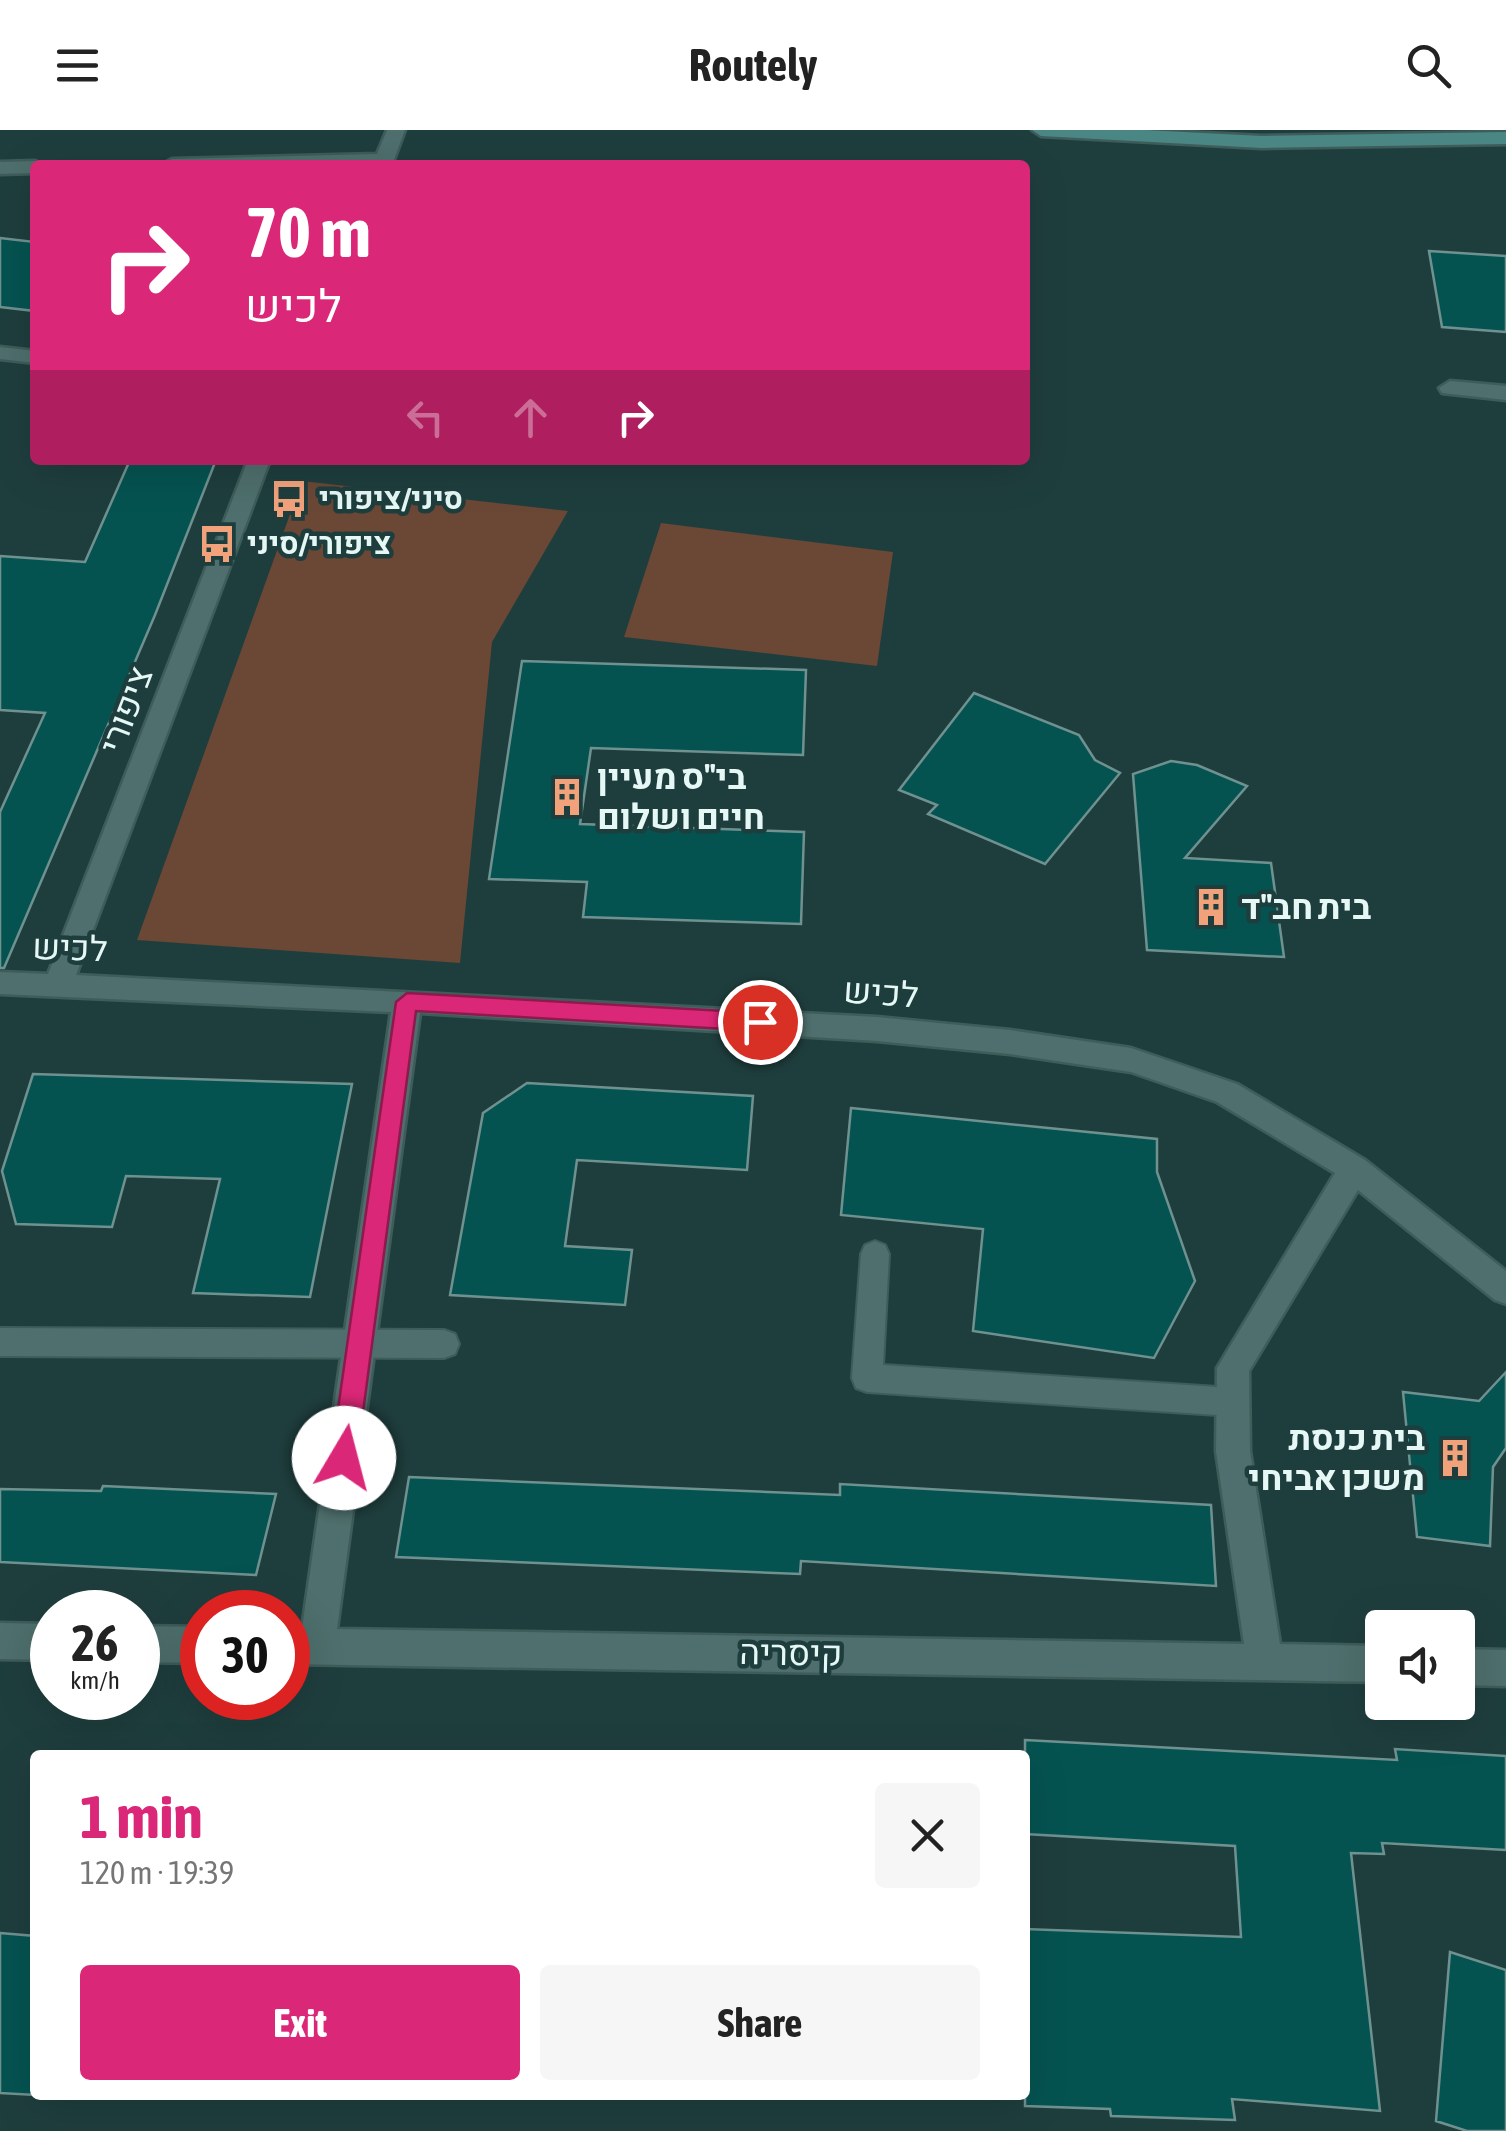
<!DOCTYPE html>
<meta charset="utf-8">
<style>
:root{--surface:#fff;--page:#f6f6f6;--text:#222;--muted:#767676;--accent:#db2777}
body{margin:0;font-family:"Asap Condensed",Heebo,sans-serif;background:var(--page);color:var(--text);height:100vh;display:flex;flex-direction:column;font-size:38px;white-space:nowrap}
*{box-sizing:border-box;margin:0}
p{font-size:32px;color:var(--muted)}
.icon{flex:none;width:55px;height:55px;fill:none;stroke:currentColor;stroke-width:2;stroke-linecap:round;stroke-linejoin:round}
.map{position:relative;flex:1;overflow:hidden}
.sheet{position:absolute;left:30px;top:1620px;width:1000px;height:350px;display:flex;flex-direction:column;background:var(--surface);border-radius:10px;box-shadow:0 10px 40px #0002}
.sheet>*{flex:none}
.guide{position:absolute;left:30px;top:30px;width:1000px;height:305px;border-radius:10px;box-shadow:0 10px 40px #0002;background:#db2777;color:#fff;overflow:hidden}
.fabs{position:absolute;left:1365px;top:1480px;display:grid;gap:20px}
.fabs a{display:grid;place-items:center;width:110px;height:110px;border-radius:10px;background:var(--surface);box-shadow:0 10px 40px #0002;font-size:50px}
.speed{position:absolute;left:30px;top:1460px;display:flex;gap:20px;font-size:50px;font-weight:700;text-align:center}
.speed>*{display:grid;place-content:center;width:130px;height:130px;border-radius:50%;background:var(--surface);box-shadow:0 10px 40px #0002;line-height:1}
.speed small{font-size:25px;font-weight:400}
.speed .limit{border:15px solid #d22;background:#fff;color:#111}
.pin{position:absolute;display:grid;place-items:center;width:85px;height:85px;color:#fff;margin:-42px;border:5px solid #fff;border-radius:50%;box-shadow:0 2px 10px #0007}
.me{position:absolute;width:110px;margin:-55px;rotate:8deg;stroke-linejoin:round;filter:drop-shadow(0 0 8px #0008)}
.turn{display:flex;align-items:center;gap:35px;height:210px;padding:0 50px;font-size:45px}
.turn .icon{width:130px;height:130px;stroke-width:2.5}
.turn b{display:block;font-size:70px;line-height:85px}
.lanes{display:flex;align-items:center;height:95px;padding:0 50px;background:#0003;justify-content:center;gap:50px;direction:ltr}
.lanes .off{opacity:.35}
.round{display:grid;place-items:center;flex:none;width:105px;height:105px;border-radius:10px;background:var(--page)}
.head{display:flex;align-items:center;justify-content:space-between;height:170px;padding:0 50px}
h1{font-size:60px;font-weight:700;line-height:75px;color:var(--accent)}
.cta{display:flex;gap:20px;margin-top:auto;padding:20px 50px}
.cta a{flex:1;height:115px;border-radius:10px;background:var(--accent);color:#fff;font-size:40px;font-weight:700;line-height:115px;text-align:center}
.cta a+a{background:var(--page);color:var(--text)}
header{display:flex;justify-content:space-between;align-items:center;height:130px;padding:0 50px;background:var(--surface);font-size:45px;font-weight:700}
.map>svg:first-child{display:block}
.green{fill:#6b4736}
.building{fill:#055351;stroke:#6f918f;stroke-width:2.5}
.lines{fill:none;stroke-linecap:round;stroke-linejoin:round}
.lane-casing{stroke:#3e5c5a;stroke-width:4}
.street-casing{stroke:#3e5c5a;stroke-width:5}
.secondary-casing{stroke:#3e5c5a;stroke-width:5}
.lane{fill:#4e6f6d;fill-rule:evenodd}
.street{fill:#4e6f6d;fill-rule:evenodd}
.secondary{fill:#4a8784;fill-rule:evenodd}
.route{fill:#db2777;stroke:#8e194d;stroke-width:2.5}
.labels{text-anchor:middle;stroke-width:9;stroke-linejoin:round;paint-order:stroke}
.far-poi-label{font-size:30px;font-weight:bold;fill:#e6f8f6;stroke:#1e3e3d;text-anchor:start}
.street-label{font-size:35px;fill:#e6f8f6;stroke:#1e3e3d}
.poi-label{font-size:35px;font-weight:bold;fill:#e6f8f6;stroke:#1e3e3d;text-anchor:start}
</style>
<header><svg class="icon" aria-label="menu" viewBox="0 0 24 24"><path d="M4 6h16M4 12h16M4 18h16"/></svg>Routely<svg class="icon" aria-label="search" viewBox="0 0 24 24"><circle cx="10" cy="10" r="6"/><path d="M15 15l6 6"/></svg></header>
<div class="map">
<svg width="1506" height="2001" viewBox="0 0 1506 2001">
<rect width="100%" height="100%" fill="#1e3e3d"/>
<path class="green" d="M302,351l266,30 -76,131 -32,321 -323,-23z
M661,393l232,29 -16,114 -253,-29z"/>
<path class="building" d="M0,108l35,4v69l-35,-4z
M1429,121l77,5v76l-64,-5z
M130,330h86l-61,155 -151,353h-4v-156l45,-99 -45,-3v-154l85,6z
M522,531l284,9 -3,85 -212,-7 -11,76 224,8 -3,92 -218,-7 4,-35 -98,-3z
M974,563l105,42 16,25 25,13 -75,91 -117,-50 9,-9 -38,-15z
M1171,631l26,4 50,21 -62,72 86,5 13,94 -137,-7 -14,-176z
M33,944l319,10 -42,213 -117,-4 27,-114 -94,-3 -14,51 -96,-3 -14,-53z
M527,953l226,13 -6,74 -170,-10 -12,86 67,4 -7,55 -175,-10 33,-182z
M851,978l306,31v33l38,109 -41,77 -181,-27 10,-102 -142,-14z
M1506,1242v76l-13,19 -3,79 -73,-9 -14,-145 76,9z
M409,1347l431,18v-11l371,21 5,81 -415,-25 -1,13 -404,-17z
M103,1356l173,8 -20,81 -256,-13v-73l101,2z
M1025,1610l372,20 -2,-11 111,7v94l-124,-7 2,11 -33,-1 29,258 -148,-12 3,21 -124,-4 -1,-7 -85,-3v-177l216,8 -6,-91 -210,-12z
M0,1803l35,3v159l-35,-2z
M1450,1822l56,18v161h-39l-31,-10z"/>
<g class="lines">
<g class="lane-casing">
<path id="lane" d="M875,1111l10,4 4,9 -6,111 350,23 11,4 4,10 -4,10 -11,4 -366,-24 -11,-4 -4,-10 9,-124 4,-9z
M0,1198l444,2 11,4 4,10 -4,10 -11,4 -444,-2z"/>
</g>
<g class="street-casing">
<path id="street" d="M387,0h18l-13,35h-230l10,-6 205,-5z
M35,31l8,4h-8v8l-35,1v-12z
M0,217l35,4v12l-35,-4z
M1450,251l56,5v14l-64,-7 -3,-5z
M248,330h22l-194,515 801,42 133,13 121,18 106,36 128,76 141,111v33l-11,-4 -137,-110 -109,181 1,80 30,193 102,2v36l-1094,-18v-36h14l89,-616 -391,-18v-22l48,2zM420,883l457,28 133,13 121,18 86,30 118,71 -118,195 -1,83 28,193 -907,-15z
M0,1493l52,1v36l-52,-1z
M138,1496l64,1v36l-64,-1z
M1458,1519l48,1v36l-48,-1z"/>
</g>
<g class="secondary-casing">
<path id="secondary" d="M1032,0h113l117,6 244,-4v12l-244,4 -221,-12z"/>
</g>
<use href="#lane" class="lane"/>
<use href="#street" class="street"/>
<use href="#secondary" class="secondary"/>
</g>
<path class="route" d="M407,863l353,20 10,9 -10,9 -344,-20 -59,447 -4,8 -9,4 -9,-4 -4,-8 65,-456z"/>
<defs>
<g id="bus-bare" transform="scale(3)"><path d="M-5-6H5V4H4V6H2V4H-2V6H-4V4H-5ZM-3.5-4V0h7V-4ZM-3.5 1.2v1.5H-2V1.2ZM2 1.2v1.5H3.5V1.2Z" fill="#f1a27b" stroke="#1e3e3d" stroke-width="2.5" paint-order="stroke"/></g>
<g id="building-bare" transform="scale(3)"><path d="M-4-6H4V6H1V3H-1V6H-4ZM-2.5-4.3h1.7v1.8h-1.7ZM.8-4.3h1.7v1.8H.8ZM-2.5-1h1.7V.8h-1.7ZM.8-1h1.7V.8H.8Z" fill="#f1a27b" stroke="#1e3e3d" stroke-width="2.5" paint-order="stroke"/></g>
</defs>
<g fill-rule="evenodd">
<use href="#bus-bare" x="289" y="369"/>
<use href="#bus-bare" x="217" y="414"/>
<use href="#building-bare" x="567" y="667"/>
<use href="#building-bare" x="1211" y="777"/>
<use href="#building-bare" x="1455" y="1328"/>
</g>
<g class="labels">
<g class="far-poi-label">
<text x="319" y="379">סיני/ציפורי</text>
<text x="247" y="424">ציפורי/סיני</text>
</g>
<g class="street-label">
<text transform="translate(126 580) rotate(-69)" y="12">ציפורי</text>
<text transform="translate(70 818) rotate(2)" y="12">לכיש</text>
<text transform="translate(881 863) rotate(4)" y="12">לכיש</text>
<text transform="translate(791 1523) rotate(1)" y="12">קיסריה</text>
</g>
<g class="poi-label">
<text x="597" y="659">בי"ס מעיין<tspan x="597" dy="40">חיים ושלום</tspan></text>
<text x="1241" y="789">בית חב"ד</text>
<text x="1425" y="1320" text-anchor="end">בית כנסת<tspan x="1425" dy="40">משכן אביחי</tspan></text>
</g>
</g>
</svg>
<div class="fabs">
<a><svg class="icon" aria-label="sound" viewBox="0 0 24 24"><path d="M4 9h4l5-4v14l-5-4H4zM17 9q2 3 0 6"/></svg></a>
</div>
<div class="speed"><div>26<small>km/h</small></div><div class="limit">30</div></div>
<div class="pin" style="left:760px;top:892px;background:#d93025"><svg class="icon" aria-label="arrive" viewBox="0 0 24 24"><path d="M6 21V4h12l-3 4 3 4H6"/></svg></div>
<svg class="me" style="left:344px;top:1328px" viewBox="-20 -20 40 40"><circle r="19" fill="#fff"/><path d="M0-13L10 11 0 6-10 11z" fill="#db2777"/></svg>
<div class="guide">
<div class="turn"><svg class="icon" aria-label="right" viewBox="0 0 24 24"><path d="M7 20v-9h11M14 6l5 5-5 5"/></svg><div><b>70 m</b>לכיש</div></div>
<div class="lanes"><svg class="icon off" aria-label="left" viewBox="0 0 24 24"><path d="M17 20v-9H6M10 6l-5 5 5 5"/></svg><svg class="icon off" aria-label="ahead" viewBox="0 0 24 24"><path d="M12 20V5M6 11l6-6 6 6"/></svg><svg class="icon" aria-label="right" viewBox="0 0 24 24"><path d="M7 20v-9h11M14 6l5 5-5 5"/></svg></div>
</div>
<section class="sheet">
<div class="head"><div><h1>1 min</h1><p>120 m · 19:39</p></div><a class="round"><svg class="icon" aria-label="close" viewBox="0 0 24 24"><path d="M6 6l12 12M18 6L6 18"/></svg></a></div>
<div class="cta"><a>Exit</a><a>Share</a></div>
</section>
</div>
